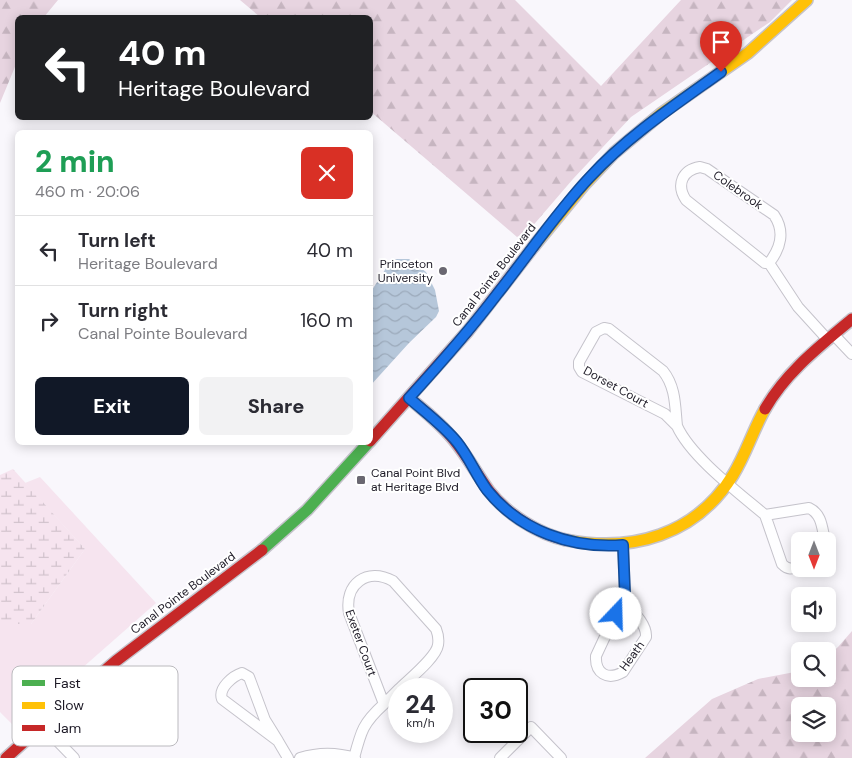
<!DOCTYPE html>
<meta charset="utf-8">
<style>
:root{--surface:#fff;--page:#f2f2f3;--text:#2b2b33;--muted:#7c7c81;--line:#e1e1e2;--accent:#111827}
body{margin:0;font-family:"DM Sans",sans-serif;background:var(--page);color:var(--text);height:100vh;display:flex;flex-direction:column;font-size:19px;white-space:nowrap}
*{box-sizing:border-box;margin:0}
p{font-size:16px;color:var(--muted)}
.icon{flex:none;width:28px;height:28px;fill:none;stroke:currentColor;stroke-width:2;stroke-linecap:round;stroke-linejoin:round}
.map{position:relative;flex:1;overflow:hidden}
.sheet{position:absolute;left:15px;top:130px;width:358px;height:315px;display:flex;flex-direction:column;background:var(--surface);border-radius:8px;box-shadow:0 2px 12px #0003}
.sheet>*{flex:none}
.guide{position:absolute;left:15px;top:15px;width:358px;height:105px;border-radius:8px;box-shadow:0 2px 12px #0003;background:#202124;color:#fff;overflow:hidden}
.needle{width:32px;rotate:180deg}
.controls{position:absolute;left:791px;top:532px;display:grid;gap:10px}
.controls a{display:grid;place-items:center;width:45px;height:45px;border-radius:8px;background:var(--surface);box-shadow:0 2px 12px #0003;font-size:25px}
.speed{position:absolute;left:388px;top:678px;display:flex;gap:10px;font-size:25px;font-weight:700;text-align:center}
.speed>*{display:grid;place-content:center;width:65px;height:65px;border-radius:50%;background:var(--surface);box-shadow:0 2px 12px #0003;line-height:1}
.speed small{font-size:12px;font-weight:400}
.speed .limit{border:2px solid #111;border-radius:8px;background:#fff;color:#111}
.pin{position:absolute;display:grid;place-items:center;width:42px;height:42px;color:#fff;margin:-51px -21px;border-radius:50% 50% 50% 0;rotate:-45deg;box-shadow:0 0 5px #0007}
.pin .icon{rotate:45deg}
.me{position:absolute;width:55px;margin:-28px;rotate:21deg;stroke-linejoin:round;filter:drop-shadow(0 0 4px #0008)}
.turn{display:flex;align-items:center;gap:18px;height:105px;padding:0 20px;font-size:22px}
.turn .icon{width:65px;height:65px;stroke-width:2.5}
.turn b{display:block;font-size:35px;line-height:42px}
.round{display:grid;place-items:center;flex:none;width:52px;height:52px;border-radius:8px;background:var(--page)}
.summary{display:flex;align-items:center;justify-content:space-between;height:85px;padding:0 20px}
h1{font-size:30px;font-weight:800;line-height:38px;color:#1e9e55}
.primary-button{display:flex;gap:10px;margin-top:auto;padding:10px 20px}
.primary-button a{flex:1;height:58px;border-radius:8px;background:var(--accent);color:#fff;font-size:20px;font-weight:800;line-height:58px;text-align:center}
.primary-button a+a{background:var(--page);color:var(--text)}
ul{padding:0;list-style:none}
li{display:flex;align-items:center;gap:15px;height:70px;padding:0 20px;border-top:1px solid var(--line)}
li div{flex:1}
li b{display:block;font-size:19px}
li em{font-style:normal}
.map>svg:first-child{display:block}
.grass{fill:#f6e4ef}
.forest{fill:url(#forest-firs);fill-rule:evenodd}
.wetland{fill:url(#wetland-marsh)}
.water{fill:url(#water-waves)}
.lines{fill:none;stroke-linecap:round;stroke-linejoin:round}
.street-casing{stroke:#c5c3cb;stroke-width:12}
.fast-casing{stroke:#c5c3cb;stroke-width:14}
.slow-casing{stroke:#c5c3cb;stroke-width:14}
.jam-casing{stroke:#c5c3cb;stroke-width:14}
.street{stroke:#fefeff;stroke-width:10}
.fast{stroke:#4caf50;stroke-width:11}
.slow{stroke:#ffc107;stroke-width:11}
.jam{stroke:#c62828;stroke-width:11}
.route-casing{stroke:#114b97;stroke-width:12}
.route{stroke:#1a73e8;stroke-width:9}
.poi-dot{fill:#6a6771;stroke:#fff;stroke-width:2}
.labels{text-anchor:middle;stroke-width:4;stroke-linejoin:round;paint-order:stroke}
.street-label{font-size:12px;fill:#1d1a26;stroke:#fff}
.poi-label{font-size:12px;fill:#1d1a26;stroke:#fff;text-anchor:end}
.key{fill:#fff;stroke:#bbbabe;stroke-width:1}
.key-label{font-size:14px;fill:#1d1a26}
</style>
<div class="map">
<svg width="852" height="758" viewBox="0 0 852 758">
<defs>
<pattern id="forest-firs" width="22" height="20" patternUnits="userSpaceOnUse" patternTransform="scale(1.25)"><rect width="22" height="20" fill="#e7d4e0"/><path d="M5 1l3.5 6h-7zM16 11l3.5 6h-7z" fill="#c6b5c0"/></pattern>
<pattern id="wetland-marsh" width="20" height="14" patternUnits="userSpaceOnUse" patternTransform="scale(1.25)"><rect width="20" height="14" fill="#f6e4ef"/><path d="M1 5h8M5 5V1M11 12h8M15 12V8" fill="none" stroke="#d2c3cd"/></pattern>
<pattern id="water-waves" width="16" height="10" patternUnits="userSpaceOnUse" patternTransform="scale(1.25)"><rect width="16" height="10" fill="#b6c7da"/><path d="M0 5q4-4 8 0t8 0" fill="none" stroke="#9caabb"/></pattern>
</defs>
<rect width="100%" height="100%" fill="#f9f7fc"/>
<path class="grass" d="M40,477l116,126 -141,124 -15,-15v-88h31l54,-75 -60,-66z"/>
<path class="forest" d="M0,0h58l-14,17 -26,1 -1,44 -17,41z
M240,0h275l86,86 80,-86h111l-22,22 -139,95 -58,62 -43,50 -13,8 -147,-126v-93l-110,-1z
M852,631v127h-207l67,-59 46,-20 42,-8v8h28v-23l10,-9zM800,706h28v28h-28z"/>
<path class="wetland" d="M13,469l72,80 -54,75h-31v-149z"/>
<path class="water" d="M397,259h12l17,13 9,18 4,21 -3,6 -27,26 -39,43v-93l20,-31z"/>
<g class="lines">
<g class="street-casing">
<path id="street" d="M700,167l7,2 67,46c11,16 7,33 -5,48h-4l-79,-63c-10,-15 -4,-30 14,-33z
M769,263l29,44 30,33
M604,328l5,1 54,42c13,16 12,36 14,55l-12,-12 -83,-42 -3,-5v-5l17,-30z
M834,335l18,19
M677,426c14,31 62,67 88,89
M800,567c-8,2 -12,3 -18,-3l-17,-49 44,-7c13,6 13,20 16,33
M622,600c9,10 25,23 24,37l-23,35c-16,9 -28,1 -27,-16z
M622,600l3,-5 -2,-50
M242,673l7,4 16,43 13,21 -56,-42c-4,-11 11,-23 20,-26z
M399,689l-15,15 -35,-91c-5,-29 18,-46 44,-32l43,48c2,5 3,10 2,16 -2,13 -29,34 -39,44
M41,724l33,34
M278,741l10,17
M300,758c19,-6 36,-6 55,0
M354,758c7,-27 9,-35 30,-54
M500,758l31,-31 30,31"/>
</g>
<g class="fast-casing">
<path id="fast" d="M262,550l45,-40 62,-68"/>
</g>
<g class="slow-casing">
<path id="slow" d="M534,246l49,-60 31,-33 48,-40 86,-60 59,-53
M566,540c66,13 130,-5 167,-65 13,-21 20,-45 32,-66"/>
</g>
<g class="jam-casing">
<path id="jam" d="M409,398c16,13 32,26 45,42 13,16 23,34 35,51 18,23 49,43 77,49
M765,409c21,-37 55,-63 87,-90
M370,441l98,-110 66,-85
M6,758l62,-56 48,-41 146,-111"/>
</g>
<use href="#street" class="street"/>
<use href="#fast" class="fast"/>
<use href="#slow" class="slow"/>
<use href="#jam" class="jam"/>
</g>
<g class="lines">
<g class="route-casing">
<path id="route" d="M616,614l9,-19 -2,-50c-51,4 -103,-14 -136,-55 -11,-15 -18,-33 -30,-48 -13,-16 -32,-30 -48,-44 31,-34 61,-68 89,-105 31,-39 58,-80 92,-116 38,-41 85,-72 131,-105"/>
</g>
<use href="#route" class="route"/>
</g>
<g class="poi-dot">
<circle cx="443" cy="271" r="5"/>
<rect x="356" y="475" width="10" height="10" rx="2.5"/>
</g>
<g class="labels">
<g class="street-label">
<text transform="translate(738 190) rotate(35)" y="4">Colebrook</text>
<text transform="translate(494 275) rotate(-52)" y="4">Canal Pointe Boulevard</text>
<text transform="translate(616 387) rotate(29)" y="4">Dorset Court</text>
<text transform="translate(183 593) rotate(-37)" y="4">Canal Pointe Boulevard</text>
<text transform="translate(361 643) rotate(70)" y="4">Exeter Court</text>
<text transform="translate(632 656) rotate(-54)" y="4">Heath</text>
</g>
<g class="poi-label">
<text x="433" y="268">Princeton<tspan x="433" dy="14">University</tspan></text>
<text x="371" y="477" text-anchor="start">Canal Point Blvd<tspan x="371" dy="14">at Heritage Blvd</tspan></text>
</g>
</g>
<rect x="12" y="666" width="166" height="80" rx="8" class="key"/>
<rect x="22" y="680" width="23" height="6" fill="#4caf50"/>
<rect x="22" y="702" width="23" height="7" fill="#ffc107"/>
<rect x="22" y="725" width="23" height="6" fill="#c62828"/>
<g class="key-label">
<text x="54" y="688">Fast</text>
<text x="54" y="710">Slow</text>
<text x="54" y="733">Jam</text>
</g>
</svg>
<div class="controls">
<a><svg class="needle" viewBox="-14 -14 28 28"><path d="M0-13l5 13h-10z" fill="#e53935"/><path d="M0 13l5-13h-10z" fill="#7c7c81"/></svg></a>
<a><svg class="icon" aria-label="sound" viewBox="0 0 24 24"><path d="M4 9h4l5-4v14l-5-4H4zM17 9q2 3 0 6"/></svg></a>
<a><svg class="icon" aria-label="search" viewBox="0 0 24 24"><circle cx="10" cy="10" r="6"/><path d="M15 15l6 6"/></svg></a>
<a><svg class="icon" aria-label="layers" viewBox="0 0 24 24"><path d="M12 4l9 5-9 5-9-5zM3 14l9 5 9-5"/></svg></a>
</div>
<div class="speed"><div>24<small>km/h</small></div><div class="limit">30</div></div>
<div class="pin" style="left:721px;top:72px;background:#d93025"><svg class="icon" aria-label="arrive" viewBox="0 0 24 24"><path d="M6 21V4h12l-3 4 3 4H6"/></svg></div>
<svg class="me" style="left:616px;top:614px" viewBox="-20 -20 40 40"><circle r="19" fill="#fff"/><path d="M0-13L10 11 0 6-10 11z" fill="#1a73e8"/></svg>
<div class="guide">
<div class="turn"><svg class="icon" aria-label="left" viewBox="0 0 24 24"><path d="M17 20v-9H6M10 6l-5 5 5 5"/></svg><div><b>40 m</b>Heritage Boulevard</div></div>
</div>
<section class="sheet">
<div class="summary"><div><h1>2 min</h1><p>460 m · 20:06</p></div><a class="round" style="background:#d93025;color:#fff"><svg class="icon" aria-label="close" viewBox="0 0 24 24"><path d="M6 6l12 12M18 6L6 18"/></svg></a></div>
<ul>
<li><svg class="icon" aria-label="left" viewBox="0 0 24 24"><path d="M17 20v-9H6M10 6l-5 5 5 5"/></svg><div><b>Turn left</b><p>Heritage Boulevard</p></div><em>40 m</em></li>
<li><svg class="icon" aria-label="right" viewBox="0 0 24 24"><path d="M7 20v-9h11M14 6l5 5-5 5"/></svg><div><b>Turn right</b><p>Canal Pointe Boulevard</p></div><em>160 m</em></li>
</ul>
<div class="primary-button"><a>Exit</a><a>Share</a></div>
</section>
</div>
